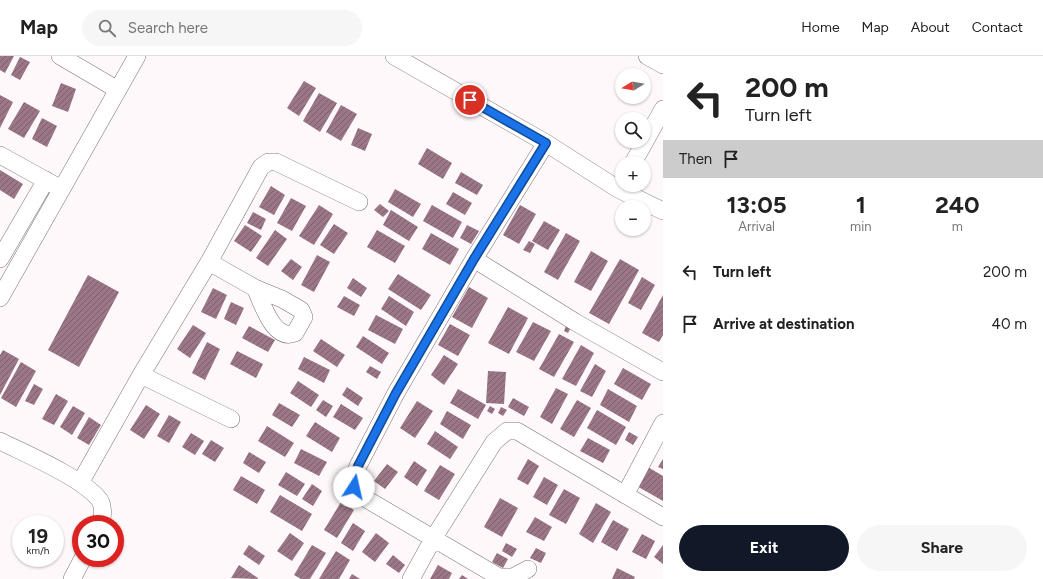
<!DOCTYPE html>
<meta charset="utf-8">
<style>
:root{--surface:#fff;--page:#f6f6f6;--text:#222;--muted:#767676;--line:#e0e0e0;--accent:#111827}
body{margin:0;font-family:Figtree,sans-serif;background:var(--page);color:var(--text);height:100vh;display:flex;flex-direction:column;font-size:15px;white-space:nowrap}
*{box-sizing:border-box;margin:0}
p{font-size:13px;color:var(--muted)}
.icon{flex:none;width:22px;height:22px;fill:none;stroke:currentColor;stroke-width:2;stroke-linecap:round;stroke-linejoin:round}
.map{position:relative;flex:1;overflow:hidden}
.details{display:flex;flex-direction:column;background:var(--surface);width:380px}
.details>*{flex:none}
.top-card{background:#fff;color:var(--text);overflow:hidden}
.needle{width:26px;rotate:259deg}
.controls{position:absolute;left:615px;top:12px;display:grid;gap:8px}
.controls a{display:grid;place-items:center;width:36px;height:36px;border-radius:50%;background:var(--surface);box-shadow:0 1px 3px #0004;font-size:20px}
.speed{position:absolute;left:12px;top:459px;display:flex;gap:8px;font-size:20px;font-weight:700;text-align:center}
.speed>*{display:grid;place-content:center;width:52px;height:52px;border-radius:50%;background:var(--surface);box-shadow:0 1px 3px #0004;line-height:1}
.speed small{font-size:10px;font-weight:400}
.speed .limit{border:6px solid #d22;background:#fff;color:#111}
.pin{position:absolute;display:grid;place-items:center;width:34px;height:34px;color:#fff;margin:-17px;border:2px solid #fff;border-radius:50%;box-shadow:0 1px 4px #0007}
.me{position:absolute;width:44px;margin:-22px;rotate:10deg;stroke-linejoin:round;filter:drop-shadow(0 0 3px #0008)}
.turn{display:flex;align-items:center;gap:14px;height:84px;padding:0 16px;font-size:18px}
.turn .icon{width:52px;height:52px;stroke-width:2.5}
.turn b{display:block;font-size:28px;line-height:34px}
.then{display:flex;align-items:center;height:38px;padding:0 16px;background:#0003;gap:8px;font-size:15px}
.eta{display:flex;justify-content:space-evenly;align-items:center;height:68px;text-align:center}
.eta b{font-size:24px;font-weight:700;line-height:28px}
.action{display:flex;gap:8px;margin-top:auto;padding:8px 16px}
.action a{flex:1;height:46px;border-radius:24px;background:var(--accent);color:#fff;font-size:16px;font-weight:700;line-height:46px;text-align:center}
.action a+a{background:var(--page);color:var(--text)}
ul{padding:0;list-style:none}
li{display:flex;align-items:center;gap:12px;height:52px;padding:0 16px}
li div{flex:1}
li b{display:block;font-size:15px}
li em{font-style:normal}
header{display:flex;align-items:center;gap:24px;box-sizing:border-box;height:56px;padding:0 20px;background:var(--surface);border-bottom:1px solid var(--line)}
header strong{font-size:19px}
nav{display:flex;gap:22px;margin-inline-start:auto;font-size:14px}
.search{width:280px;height:36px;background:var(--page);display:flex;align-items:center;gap:10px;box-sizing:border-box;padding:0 14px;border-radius:22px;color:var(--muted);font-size:15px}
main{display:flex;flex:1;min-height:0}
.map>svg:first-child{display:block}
.building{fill:url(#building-hatch)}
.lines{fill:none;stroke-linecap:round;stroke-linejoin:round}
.minor-casing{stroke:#7a7376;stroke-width:18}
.minor{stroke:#fff;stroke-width:17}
.route-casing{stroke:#114b97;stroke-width:10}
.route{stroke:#1a73e8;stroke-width:7}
</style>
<header>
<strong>Map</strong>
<div class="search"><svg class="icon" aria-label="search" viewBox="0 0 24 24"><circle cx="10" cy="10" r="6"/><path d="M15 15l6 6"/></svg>Search here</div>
<nav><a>Home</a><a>Map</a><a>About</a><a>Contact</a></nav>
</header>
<main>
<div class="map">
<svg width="663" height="523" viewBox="0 0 663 523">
<defs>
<pattern id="building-hatch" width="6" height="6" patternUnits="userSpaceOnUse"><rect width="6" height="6" fill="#9a7686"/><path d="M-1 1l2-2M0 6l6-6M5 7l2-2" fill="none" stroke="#7e616e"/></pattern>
</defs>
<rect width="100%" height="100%" fill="#fff8fb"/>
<path class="building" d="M0,0h14l-9,17 -5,-3z
M20,1l10,5 -10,18 -9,-5z
M304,25l12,7 -17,28 -12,-8z
M61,27l15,6 -8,23 -16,-6z
M319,37l18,10 -17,29 -17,-11z
M0,39l13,7 -13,26z
M24,46l16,9 -16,27 -16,-9z
M341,49l16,9 -16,27 -15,-9z
M42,62l15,8 -10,21 -15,-8z
M358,72l14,6 -7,17 -14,-6z
M427,92l25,15 -9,16 -25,-15z
M0,114l23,14 -9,15 -14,-9z
M461,116l22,13 -6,10 -22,-12z
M271,130l14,9 -11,20 -15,-8z
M395,133l26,15 -8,13 -25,-15z
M453,136l19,11 -7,12 -19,-11z
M291,142l15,8 -14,25 -15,-8z
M380,148l9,7 -6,6 -9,-7z
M319,149l14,9 -19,31 -15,-9z
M432,149l30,17 -9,16 -30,-17z
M520,149l16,9 -17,30 -16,-9z
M391,154l27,17 -9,14 -26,-16z
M253,156l13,7 -5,11 -14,-7z
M544,165l16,9 -12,20 -16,-9z
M334,168l14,9 -14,21 -14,-9z
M245,169l17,11 -11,16 -17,-11z
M467,169l12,6 -8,13 -11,-6z
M275,174l12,9 -19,27 -12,-8z
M377,174l28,16 -10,17 -28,-16z
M431,177l28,16 -9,16 -28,-16z
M566,177l14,8 -22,39 -14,-8z
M529,185l6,3 -5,9 -7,-3z
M591,195l17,10 -17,30 -17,-9z
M317,199l13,7 -16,30 -13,-7z
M291,203l11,8 -9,13 -12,-9z
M620,203l19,11 -30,54 -20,-11z
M398,218l33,21 -10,15 -33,-21z
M88,219l31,17 -40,75 -31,-17z
M642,221l13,8 -14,25 -13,-7z
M353,222l14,10 -6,9 -14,-9z
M469,231l19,11 -16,30 -20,-11z
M213,232l14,7 -11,24 -15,-7z
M663,239v40l-4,7 -17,-9z
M344,240l16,9 -6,11 -17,-9z
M389,240l25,16 -8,14 -25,-17z
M231,246l13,6 -8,17 -12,-6z
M508,251l20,11 -19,36 -21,-11z
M376,259l27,14 -8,15 -27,-14z
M533,266l18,9 -17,30 -18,-9z
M450,268l20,11 -12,21 -20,-11z
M193,269l13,8 -16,25 -13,-9z
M249,270l26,14 -7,12 -26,-14z
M566,270l4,3 -2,4 -4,-2z
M559,278l15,8 -20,35 -15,-8z
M363,280l26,17 -7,11 -26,-17z
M321,283l24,16 -8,12 -24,-16z
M207,286l13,7 -15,31 -13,-7z
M581,289l13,8 -18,33 -14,-7z
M3,294l16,9 -19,36v-40z
M237,295l26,13 -7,14 -26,-14z
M444,299l14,9 -14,21 -13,-10z
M304,301l26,13 -6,13 -26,-14z
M21,306l15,9 -20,36 -15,-9z
M595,308l11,7 -14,26 -12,-6z
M370,310l11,6 -4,7 -11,-7z
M623,312l28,16 -9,16 -28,-16z
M488,315l18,1 -2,32 -18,-1z
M298,325l21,14 -8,12 -21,-14z
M34,328l9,5 -9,16 -9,-4z
M347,331l16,11 -5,8 -16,-11z
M556,332l12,6 -16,30 -12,-7z
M458,333l28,16 -8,14 -28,-16z
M608,333l29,17 -8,16 -29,-17z
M56,338l12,7 -14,24 -12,-6z
M513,342l16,9 -5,9 -16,-9z
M323,344l10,6 -7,11 -10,-7z
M577,344l14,8 -17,29 -14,-8z
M417,345l16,10 -18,27 -15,-10z
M279,347l21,12 -8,12 -20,-12z
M341,348l22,14 -8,12 -22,-13z
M146,349l14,9 -16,25 -14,-9z
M73,350l12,7 -13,22 -12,-8z
M490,350l5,3 -3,5 -5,-3z
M501,351l6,3 -4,6 -5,-3z
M597,354l29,17 -10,18 -29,-17z
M447,355l24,14 -8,14 -23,-15z
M169,359l12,7 -12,21 -12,-7z
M89,361l12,8 -12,20 -12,-7z
M315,366l25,16 -8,14 -26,-16z
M267,370l27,17 -9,14 -27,-16z
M435,375l23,16 -8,12 -23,-15z
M629,376l9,5 -5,8 -8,-5z
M191,377l13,8 -9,14 -13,-8z
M588,382l22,12 -7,13 -23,-12z
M211,384l13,8 -9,14 -13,-8z
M301,393l26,13 -8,14 -25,-13z
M249,396l17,10 -7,11 -16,-10z
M528,403l11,7 -11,19 -11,-6z
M663,403v10l-5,-2z
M414,405l13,9 -10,16 -13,-9z
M387,408l11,8 -13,17 -11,-8z
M440,409l15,9 -16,26 -15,-9z
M646,410l17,10v25l-28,-16z
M286,416l19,12 -8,12 -19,-11z
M241,420l24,14 -8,14 -24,-14z
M544,421l14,8 -11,20 -14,-8z
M312,428l10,7 -9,15 -11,-7z
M564,433l16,9 -14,26 -17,-9z
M280,439l32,19 -10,17 -32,-19z
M500,442l18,10 -16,29 -18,-10z
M341,446l13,8 -17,28 -13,-8z
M596,447l15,9 -18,31 -14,-9z
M535,461l17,10 -8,14 -18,-9z
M613,464l16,9 -12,22 -16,-9z
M353,467l12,8 -12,20 -12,-8z
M290,477l14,10 -12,18 -15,-10z
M376,477l13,10 -14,19 -13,-10z
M642,478l13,7 -9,18 -14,-7z
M506,487l11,6 -5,8 -10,-6z
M249,489l16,11 -6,9 -16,-11z
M312,489l14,8 -16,26h-9l-7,-4z
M663,489v19l-9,-7z
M536,492l10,5 -5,10 -11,-5z
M336,495l14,9 -11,19h-20z
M497,497l11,6 -5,9 -11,-6z
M393,499l12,10 -6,8 -13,-9z
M239,509l19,13 -1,1 -26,-1z
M438,509l14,8 -3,6h-19z
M617,512l18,9 -1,2h-22z
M352,518l8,5h-11z
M462,519l6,4h-9z"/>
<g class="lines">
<g class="minor-casing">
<path id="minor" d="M60,0l58,34
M394,0l152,87 72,46 45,22
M647,0l16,9
M0,99l56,31
M633,107l30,-54
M0,203l46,-79
M474,203l101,63 88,50
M209,206l46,26 27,11 19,11 3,7 -9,16c-22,9 -33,-31 -40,-45
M0,242l137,-242
M141,319l90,44
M0,385c26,13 80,36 98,57 6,6 5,18 3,26
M80,427l61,-108 68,-113 52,-95 7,-5h8l83,40
M625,439l38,-72
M528,513l-15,8h-14l-131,-77 -9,-6 -5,-7 -1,-8 5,-13 38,-73 78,-134 72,-116
M72,523l11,-21
M411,523l22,-40 61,-97 13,-11h10l146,86"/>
</g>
<use href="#minor" class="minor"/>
</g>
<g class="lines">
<g class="route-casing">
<path id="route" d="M354,431l-1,-8 5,-13 38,-73 78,-134 72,-116 -76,-43"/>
</g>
<use href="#route" class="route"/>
</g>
</svg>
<div class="controls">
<a><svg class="needle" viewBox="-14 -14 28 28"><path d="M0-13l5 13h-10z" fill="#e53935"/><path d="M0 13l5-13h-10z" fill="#767676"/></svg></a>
<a><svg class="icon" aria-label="search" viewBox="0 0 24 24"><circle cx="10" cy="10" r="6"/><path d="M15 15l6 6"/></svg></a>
<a>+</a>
<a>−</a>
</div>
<div class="speed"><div>19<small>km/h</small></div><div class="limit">30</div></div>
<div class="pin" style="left:470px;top:44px;background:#d93025"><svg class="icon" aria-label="arrive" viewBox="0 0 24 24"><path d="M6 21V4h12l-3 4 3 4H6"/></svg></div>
<svg class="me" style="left:354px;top:431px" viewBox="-20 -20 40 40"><circle r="19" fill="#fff"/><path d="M0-13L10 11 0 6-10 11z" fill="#1a73e8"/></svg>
</div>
<section class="details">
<div class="top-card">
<div class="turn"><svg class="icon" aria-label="left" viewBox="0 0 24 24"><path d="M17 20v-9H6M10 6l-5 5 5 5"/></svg><div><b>200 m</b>Turn left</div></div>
<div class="then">Then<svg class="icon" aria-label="arrive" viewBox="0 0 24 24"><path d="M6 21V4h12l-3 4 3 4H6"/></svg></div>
</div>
<div class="eta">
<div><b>13:05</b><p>Arrival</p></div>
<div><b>1</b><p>min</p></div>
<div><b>240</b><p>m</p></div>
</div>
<ul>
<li><svg class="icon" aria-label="left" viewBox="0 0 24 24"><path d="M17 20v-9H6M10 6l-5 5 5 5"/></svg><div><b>Turn left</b></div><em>200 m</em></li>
<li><svg class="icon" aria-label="arrive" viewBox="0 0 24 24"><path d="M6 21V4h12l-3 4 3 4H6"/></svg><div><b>Arrive at destination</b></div><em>40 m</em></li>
</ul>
<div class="action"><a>Exit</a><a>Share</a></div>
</section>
</main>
